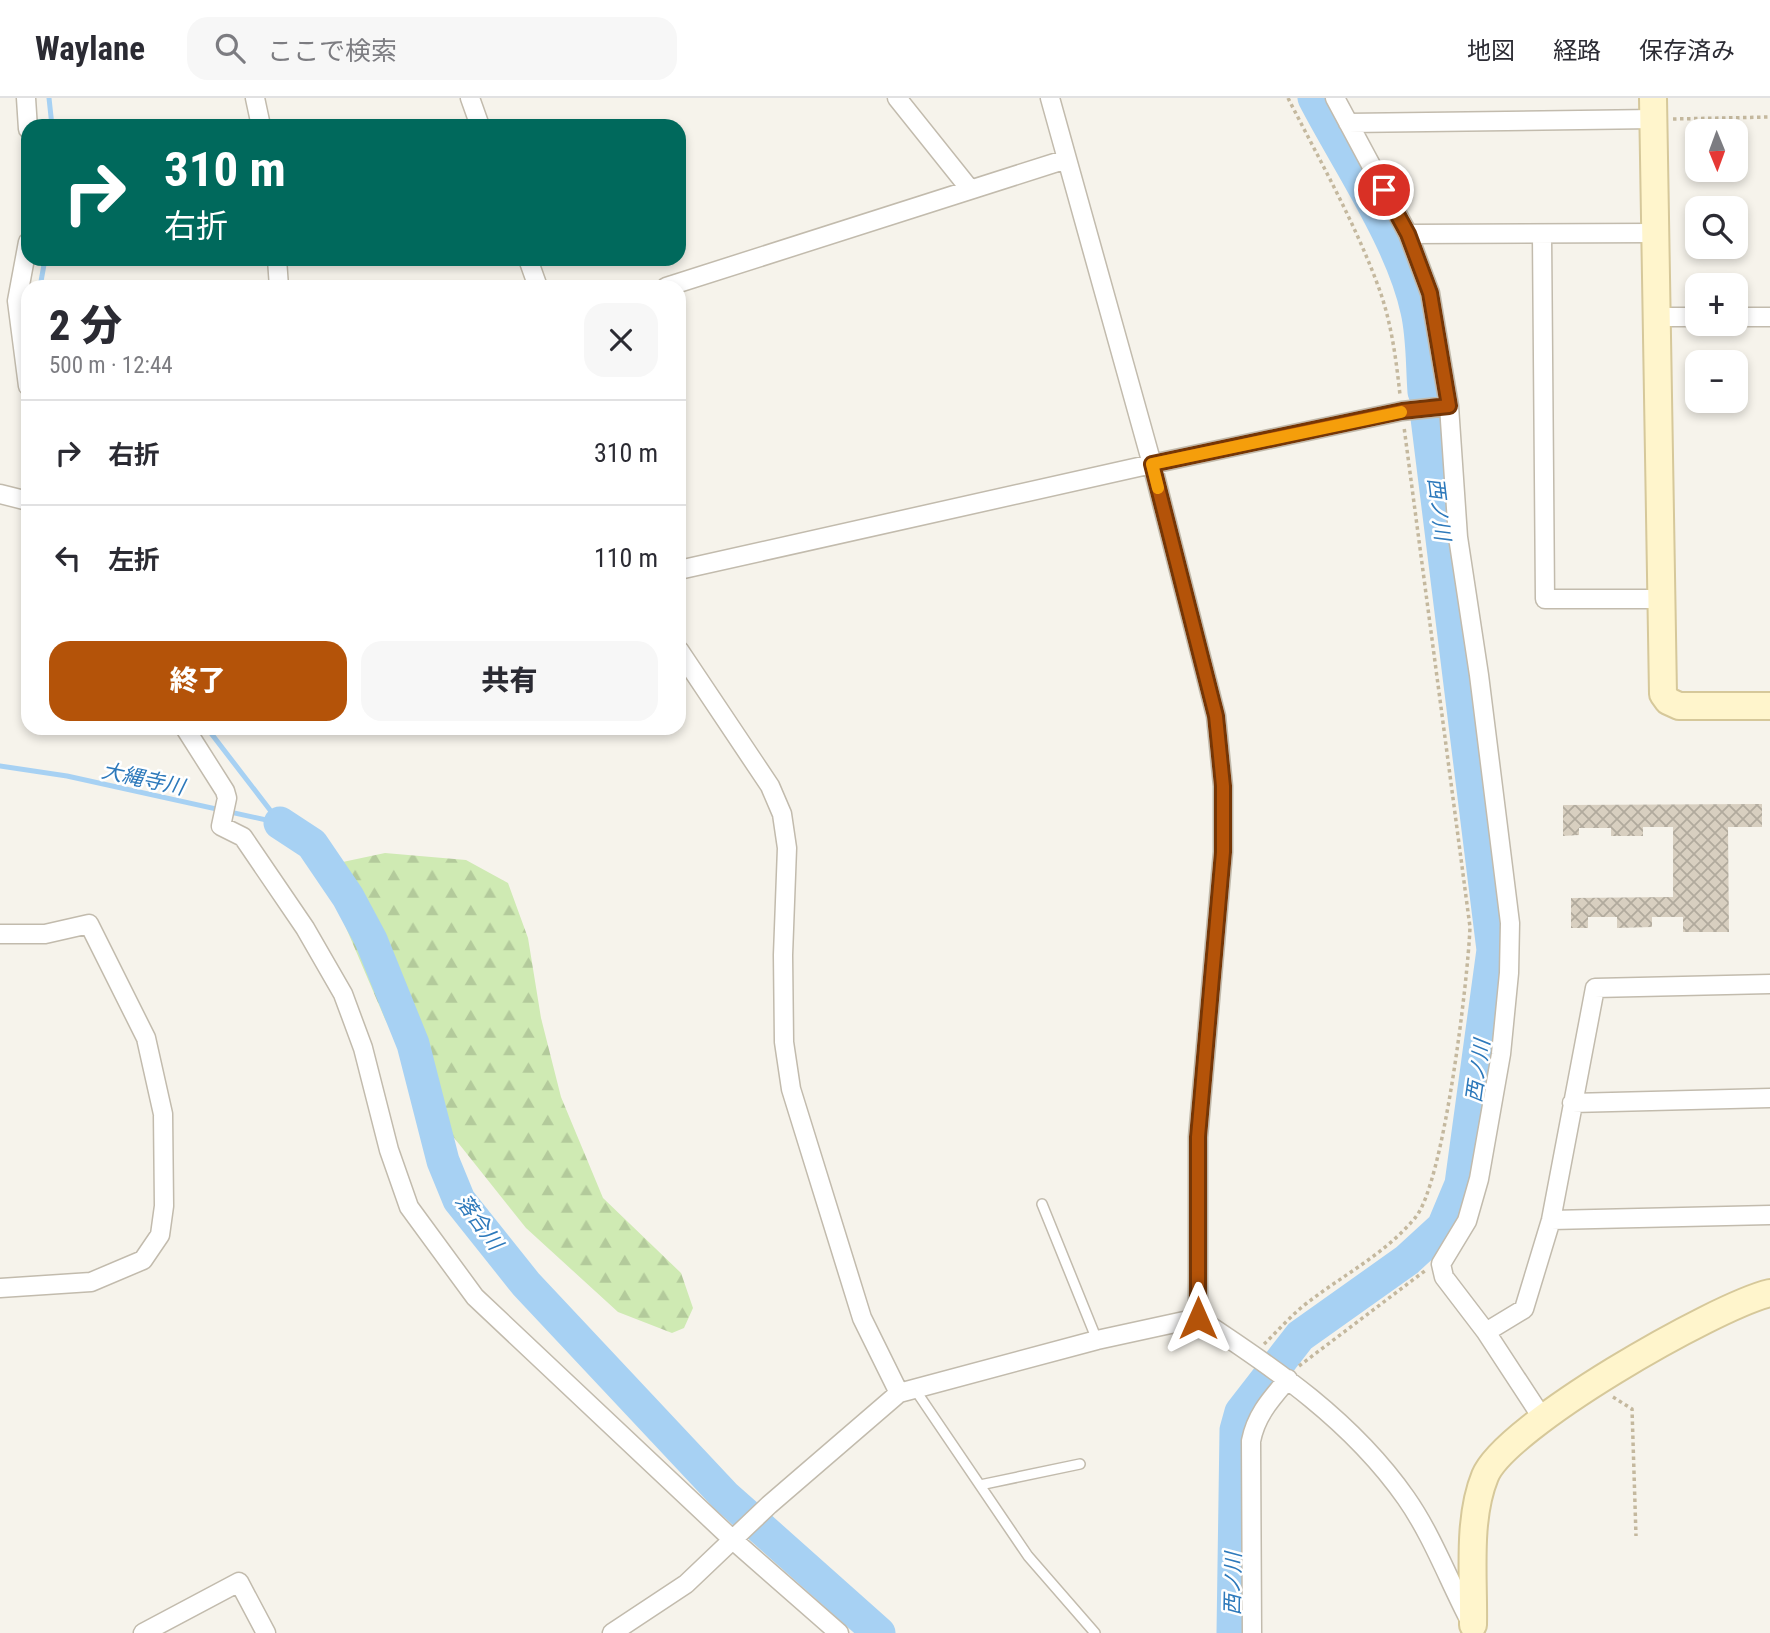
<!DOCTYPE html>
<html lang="ja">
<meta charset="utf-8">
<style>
:root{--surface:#fff;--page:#f7f7f7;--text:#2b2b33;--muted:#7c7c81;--line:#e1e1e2;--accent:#b45309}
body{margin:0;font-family:"Roboto Condensed","Noto Sans JP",sans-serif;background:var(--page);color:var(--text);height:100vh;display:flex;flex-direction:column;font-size:26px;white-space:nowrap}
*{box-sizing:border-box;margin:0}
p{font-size:23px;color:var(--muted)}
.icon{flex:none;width:38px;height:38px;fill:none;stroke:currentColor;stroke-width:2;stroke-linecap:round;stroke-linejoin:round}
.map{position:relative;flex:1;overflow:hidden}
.drawer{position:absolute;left:21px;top:182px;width:665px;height:455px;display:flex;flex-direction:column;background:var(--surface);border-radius:21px;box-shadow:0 4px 10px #0003}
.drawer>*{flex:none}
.hud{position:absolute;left:21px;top:21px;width:665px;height:147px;border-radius:21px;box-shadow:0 4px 10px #0003;background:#00695c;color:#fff;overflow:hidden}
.needle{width:46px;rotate:179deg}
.fabs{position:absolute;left:1685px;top:21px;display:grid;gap:14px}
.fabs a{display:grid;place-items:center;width:63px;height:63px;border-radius:14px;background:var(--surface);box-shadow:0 4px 10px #0003;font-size:35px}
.pin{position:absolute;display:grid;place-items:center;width:60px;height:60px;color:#fff;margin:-30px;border:4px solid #fff;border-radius:50%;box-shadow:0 2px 7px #0007}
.me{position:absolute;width:77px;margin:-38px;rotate:0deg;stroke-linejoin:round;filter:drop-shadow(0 0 5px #0008)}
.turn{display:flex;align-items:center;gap:24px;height:147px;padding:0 28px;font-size:32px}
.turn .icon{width:91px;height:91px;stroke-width:2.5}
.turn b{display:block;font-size:49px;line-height:60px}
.round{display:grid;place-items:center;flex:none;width:74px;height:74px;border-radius:21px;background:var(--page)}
.overview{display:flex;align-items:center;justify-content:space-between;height:119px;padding:0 28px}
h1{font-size:42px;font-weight:800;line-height:52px}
.cta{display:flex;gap:14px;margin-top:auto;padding:14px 28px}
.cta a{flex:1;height:80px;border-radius:21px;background:var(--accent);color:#fff;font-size:28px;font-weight:800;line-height:80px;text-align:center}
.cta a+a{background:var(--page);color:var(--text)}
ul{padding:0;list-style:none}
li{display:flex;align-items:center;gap:21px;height:105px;padding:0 28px;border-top:2px solid var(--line)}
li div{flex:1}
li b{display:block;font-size:26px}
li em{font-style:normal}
header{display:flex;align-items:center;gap:42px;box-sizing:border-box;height:98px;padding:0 35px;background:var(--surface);border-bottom:2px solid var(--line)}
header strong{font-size:33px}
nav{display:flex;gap:38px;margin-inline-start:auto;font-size:24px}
.search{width:490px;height:63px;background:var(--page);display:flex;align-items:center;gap:18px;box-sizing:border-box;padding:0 24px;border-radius:21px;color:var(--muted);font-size:26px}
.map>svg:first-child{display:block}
.forest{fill:url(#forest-firs)}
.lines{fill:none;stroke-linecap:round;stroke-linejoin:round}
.stream{stroke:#a7d1f3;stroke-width:5}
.river{stroke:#a7d1f3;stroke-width:33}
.building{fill:url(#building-cross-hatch)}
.lane-casing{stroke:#c2bbad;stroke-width:12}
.street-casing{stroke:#c2bbad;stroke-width:21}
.secondary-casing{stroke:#d6c89a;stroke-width:30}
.path{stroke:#c4b89e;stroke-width:3.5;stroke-dasharray:3.5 3.5;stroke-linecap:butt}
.lane{stroke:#fff;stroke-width:9}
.street{stroke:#fff;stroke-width:18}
.secondary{stroke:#fff5cc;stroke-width:26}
.route-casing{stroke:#753606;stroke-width:18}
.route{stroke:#b45309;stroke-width:12}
.slow{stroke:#f59e0b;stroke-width:12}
.labels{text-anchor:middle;stroke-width:5;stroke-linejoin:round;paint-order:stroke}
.water-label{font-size:21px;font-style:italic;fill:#2d79bb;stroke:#fff}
</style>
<header>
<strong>Waylane</strong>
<div class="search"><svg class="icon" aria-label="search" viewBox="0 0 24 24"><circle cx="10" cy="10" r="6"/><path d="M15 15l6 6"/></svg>ここで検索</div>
<nav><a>地図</a><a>経路</a><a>保存済み</a></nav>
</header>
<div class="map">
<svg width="1770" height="1535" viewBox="0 0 1770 1535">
<defs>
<pattern id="forest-firs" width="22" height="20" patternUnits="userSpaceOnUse" patternTransform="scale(1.75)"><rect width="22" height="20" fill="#cfeab3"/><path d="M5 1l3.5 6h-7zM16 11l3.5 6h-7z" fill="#b3ca9b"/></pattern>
<pattern id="building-cross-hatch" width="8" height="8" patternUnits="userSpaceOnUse" patternTransform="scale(1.75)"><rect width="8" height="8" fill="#d8cfc0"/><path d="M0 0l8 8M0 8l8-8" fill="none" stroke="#b1aa9d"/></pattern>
</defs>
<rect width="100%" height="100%" fill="#f6f3eb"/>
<path class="forest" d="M385,755l81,7 42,23 20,55 13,80 20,79 42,101 78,75 12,35 -9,20 -12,5 -54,-21 -92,-84 -90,-113 -51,-96 -44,-103 -3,-53z"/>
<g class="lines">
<path class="stream" d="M49,0l3,28
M40,189l5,-28
M207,630l73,95
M0,668l67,10 213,47"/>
<path class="river" d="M1314,0c33,64 88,143 103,213 6,26 5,54 7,81
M280,725l32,21 36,53 23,43 42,104 30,117 16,39 67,84 199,212 154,137
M1233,1535l3,-203 5,-18 59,-76 107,-76 36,-33 18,-43 32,-234 -66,-532"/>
</g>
<path class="building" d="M1762,706v23h-34l1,105h-46v-15h-31v10l-35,1v-11h-29v11h-17v-30l102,-1v-70h-30v9h-32v-8h-32v7l-16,1v-31z"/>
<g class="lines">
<g class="lane-casing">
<path id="lane" d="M1042,1106l55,136
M914,1290l114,168 67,77
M980,1387l100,-21"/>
</g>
<g class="street-casing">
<path id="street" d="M26,0l2,31
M255,0l6,28
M470,0l10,28
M897,0l72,90
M1050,0l102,366 64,252 7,70v66l-25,285v181
M1335,0l73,136 22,59 19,113 9,131 21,138 31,248 -1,50 -8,81 -22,125 -12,42 -26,43 3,13 42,55 57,87
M1348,25l306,-4
M1408,136l247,-1
M1542,137l3,364h115
M28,144l-11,59 11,85
M277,161l2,28
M528,161l10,28
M666,189l401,-128
M1659,219h39
M1736,219h34
M0,396l28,7
M679,472l473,-106 250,-53 47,-5
M679,552l91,136 12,28 5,34 -4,107 1,87 7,47 71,229 37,75
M185,630l40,63 2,7 -6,28 22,11 62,91 38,66 20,54 26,102 20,57 66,90 258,243 106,93
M0,836h45l44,-10 57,114 17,76 1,92 -4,29 -17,25 -52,22 -91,6
M1572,1005l198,-5
M1551,1122l219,-5
M1486,1234l38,-23 27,-89 44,-232 175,-4
M143,1535l96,-51 27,51
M612,1535l74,-49 83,-79 130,-112 198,-53 101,-22c78,51 154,103 208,180 26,37 43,83 64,123
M1252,1535l-1,-192c5,-26 20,-42 37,-62"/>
</g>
<g class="secondary-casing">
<path id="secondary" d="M1653,0l10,596 5,7 11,5h91
M1473,1527c1,-47 -6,-105 12,-149 20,-50 230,-170 285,-183"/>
</g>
<path class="path" d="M1288,0c31,61 65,121 89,185 14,36 19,75 23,112
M1673,21l97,-2
M1264,1246c14,-13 27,-29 43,-41 36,-28 78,-49 108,-85 29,-34 53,-239 55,-291l-66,-500
M1299,1268l127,-96
M1613,1299l19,12 4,127"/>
<use href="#lane" class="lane"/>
<use href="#street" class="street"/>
<use href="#secondary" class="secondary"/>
</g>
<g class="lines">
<g class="route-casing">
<path id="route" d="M1198,1220v-181l25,-285v-66l-7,-70 -64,-252 250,-53 47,-5 -19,-113 -22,-59 -24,-44"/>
</g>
<use href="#route" class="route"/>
<path class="slow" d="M1158,390l-6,-24 249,-52"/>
</g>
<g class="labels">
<g class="water-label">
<text transform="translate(1439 411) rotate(83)" y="7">西ノ川</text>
<text transform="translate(143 681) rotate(12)" y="7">大縄寺川</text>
<text transform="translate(1478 973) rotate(-82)" y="7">西ノ川</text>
<text transform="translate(479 1124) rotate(54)" y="7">落合川</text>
<text transform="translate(1233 1486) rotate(-89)" y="7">西ノ川</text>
</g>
</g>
</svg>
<div class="fabs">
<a><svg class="needle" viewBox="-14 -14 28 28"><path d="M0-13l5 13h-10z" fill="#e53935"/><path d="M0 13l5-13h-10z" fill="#7c7c81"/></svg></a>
<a><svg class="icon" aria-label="search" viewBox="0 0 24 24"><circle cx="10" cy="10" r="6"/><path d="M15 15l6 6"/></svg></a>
<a>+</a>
<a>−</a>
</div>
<div class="pin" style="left:1384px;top:92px;background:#d93025"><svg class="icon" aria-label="arrive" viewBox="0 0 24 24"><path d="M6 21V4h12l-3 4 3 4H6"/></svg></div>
<svg class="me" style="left:1198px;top:1220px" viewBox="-20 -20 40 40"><path d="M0-17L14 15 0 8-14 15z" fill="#b45309" stroke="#fff" stroke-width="4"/></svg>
<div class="hud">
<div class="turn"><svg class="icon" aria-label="right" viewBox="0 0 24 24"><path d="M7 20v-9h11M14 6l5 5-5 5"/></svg><div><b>310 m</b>右折</div></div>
</div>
<section class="drawer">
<div class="overview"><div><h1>2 分</h1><p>500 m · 12:44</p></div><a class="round"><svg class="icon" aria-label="close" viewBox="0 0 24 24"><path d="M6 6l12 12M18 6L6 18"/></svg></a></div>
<ul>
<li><svg class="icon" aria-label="right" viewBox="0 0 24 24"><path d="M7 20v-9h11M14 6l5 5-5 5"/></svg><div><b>右折</b></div><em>310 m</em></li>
<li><svg class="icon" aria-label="left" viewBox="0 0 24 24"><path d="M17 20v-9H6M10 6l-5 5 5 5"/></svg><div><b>左折</b></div><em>110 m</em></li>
</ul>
<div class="cta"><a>終了</a><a>共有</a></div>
</section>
</div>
